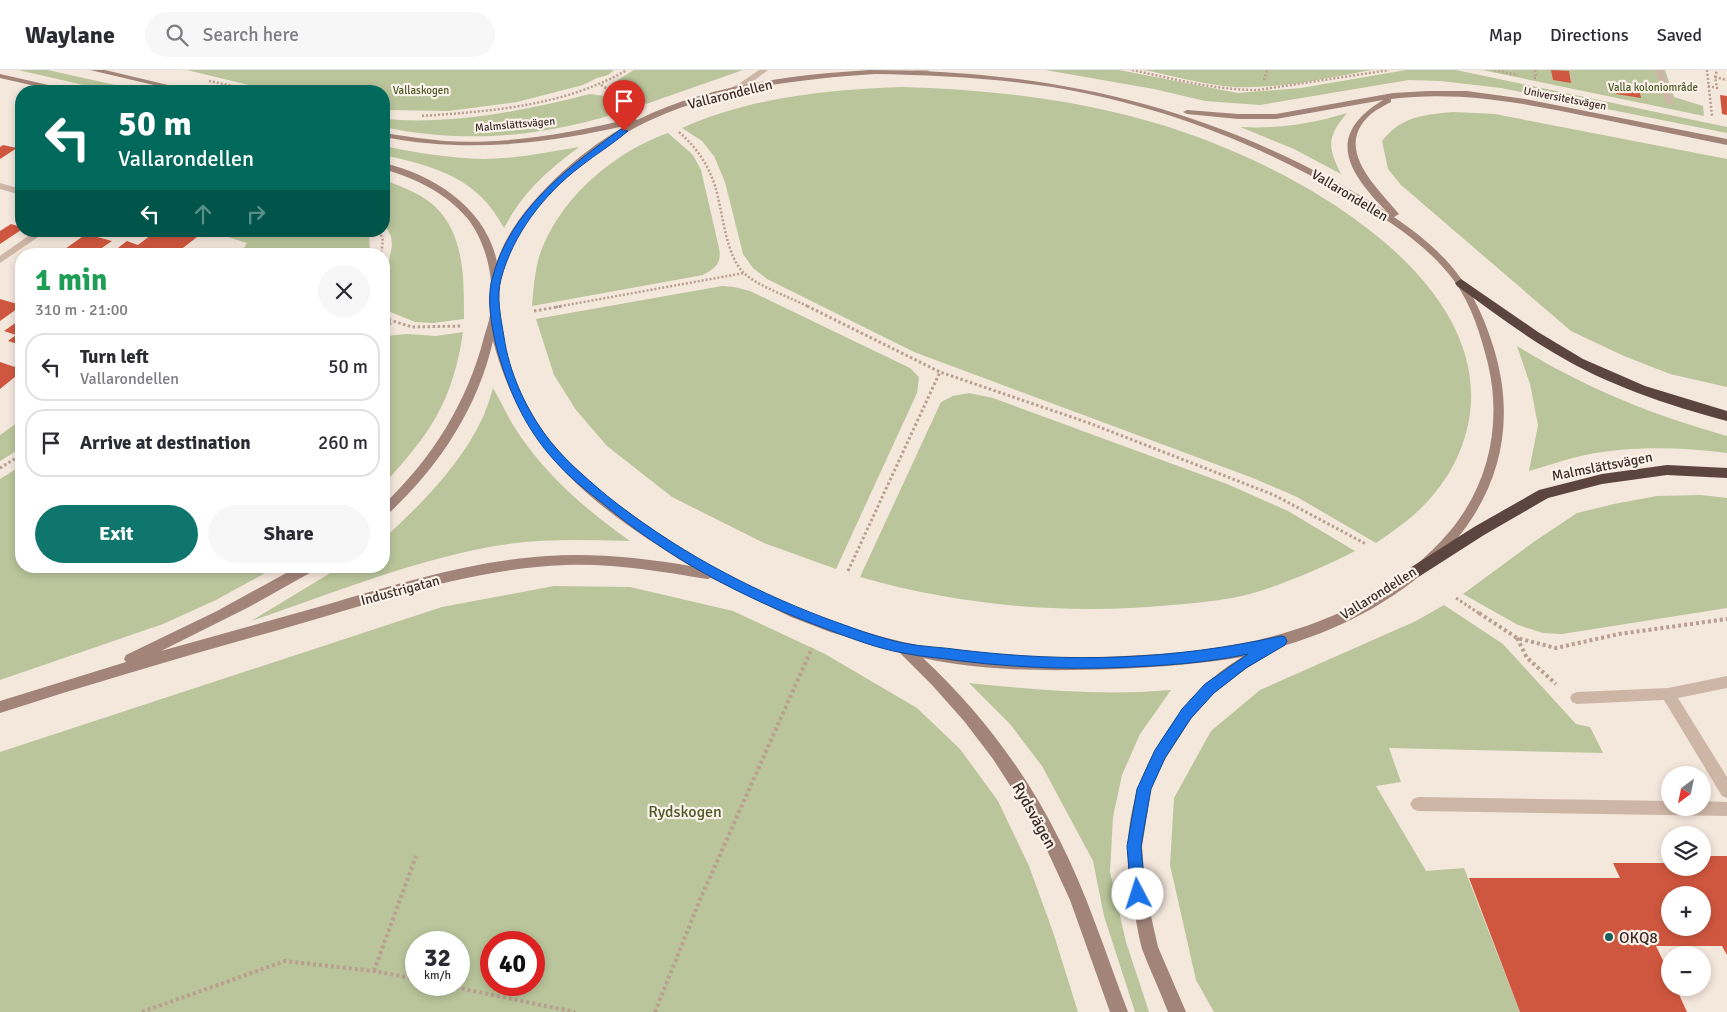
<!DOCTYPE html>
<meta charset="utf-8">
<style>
:root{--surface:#fff;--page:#f7f7f7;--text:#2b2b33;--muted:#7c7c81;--line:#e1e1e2;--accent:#0f766e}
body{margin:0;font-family:Signika,sans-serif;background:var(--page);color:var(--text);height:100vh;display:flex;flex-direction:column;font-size:19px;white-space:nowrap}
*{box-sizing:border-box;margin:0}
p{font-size:16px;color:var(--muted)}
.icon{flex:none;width:28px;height:28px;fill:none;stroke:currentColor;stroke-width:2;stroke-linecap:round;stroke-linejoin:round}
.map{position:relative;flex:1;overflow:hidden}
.drawer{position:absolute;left:15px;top:178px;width:375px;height:325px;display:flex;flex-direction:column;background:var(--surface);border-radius:20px;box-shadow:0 2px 8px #0003}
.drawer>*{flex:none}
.hud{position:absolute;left:15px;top:15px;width:375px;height:152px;border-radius:20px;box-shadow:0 2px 8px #0003;background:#00695c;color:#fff;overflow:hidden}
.needle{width:32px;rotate:213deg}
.fabs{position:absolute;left:1661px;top:696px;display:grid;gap:10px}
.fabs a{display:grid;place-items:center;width:50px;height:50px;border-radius:50%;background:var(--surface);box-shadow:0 2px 8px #0003;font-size:25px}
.speed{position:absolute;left:405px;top:861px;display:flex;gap:10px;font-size:25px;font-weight:700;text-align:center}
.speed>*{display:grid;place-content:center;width:65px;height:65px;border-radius:50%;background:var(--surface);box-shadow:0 2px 8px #0003;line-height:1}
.speed small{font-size:12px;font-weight:400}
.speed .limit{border:8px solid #d22;background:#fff;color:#111}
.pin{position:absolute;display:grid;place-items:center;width:42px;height:42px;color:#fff;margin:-51px -21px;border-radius:50% 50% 50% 0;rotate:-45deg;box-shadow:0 0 5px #0007}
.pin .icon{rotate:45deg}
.me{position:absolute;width:55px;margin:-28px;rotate:355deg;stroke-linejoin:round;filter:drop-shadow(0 0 4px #0008)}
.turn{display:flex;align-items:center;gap:18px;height:105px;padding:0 20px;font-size:22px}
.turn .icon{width:65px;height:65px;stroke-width:2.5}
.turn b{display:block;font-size:35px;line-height:42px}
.lanes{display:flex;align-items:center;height:48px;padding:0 20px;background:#0003;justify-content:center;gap:25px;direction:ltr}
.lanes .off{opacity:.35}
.round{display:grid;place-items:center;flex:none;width:52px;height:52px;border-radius:26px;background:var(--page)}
.headline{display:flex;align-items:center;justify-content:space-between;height:85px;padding:0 20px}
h1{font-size:30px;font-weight:800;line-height:38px;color:#1e9e55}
.action{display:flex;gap:10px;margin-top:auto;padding:10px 20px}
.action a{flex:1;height:58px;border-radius:30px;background:var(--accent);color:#fff;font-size:20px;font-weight:800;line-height:58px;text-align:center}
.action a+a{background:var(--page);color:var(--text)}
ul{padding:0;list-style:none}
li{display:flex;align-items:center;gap:15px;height:68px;margin:0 10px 8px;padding:0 10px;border:2px solid var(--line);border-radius:20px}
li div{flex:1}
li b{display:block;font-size:19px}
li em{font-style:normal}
header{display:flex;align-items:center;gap:30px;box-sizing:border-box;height:70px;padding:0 25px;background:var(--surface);border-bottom:1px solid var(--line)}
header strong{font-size:24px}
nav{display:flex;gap:28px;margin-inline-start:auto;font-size:18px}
.search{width:350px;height:45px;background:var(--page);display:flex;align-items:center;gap:12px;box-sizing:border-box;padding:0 18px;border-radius:28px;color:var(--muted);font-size:19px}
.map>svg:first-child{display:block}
.green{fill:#bac59b;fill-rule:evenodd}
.building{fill:#d0573f;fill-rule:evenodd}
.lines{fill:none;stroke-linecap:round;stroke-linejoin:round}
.path-far2{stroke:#ba9f91;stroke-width:2.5;stroke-dasharray:2 2;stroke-linecap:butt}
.path-far1{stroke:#ba9f91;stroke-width:3;stroke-dasharray:2.5 2.5;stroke-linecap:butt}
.path{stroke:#ba9f91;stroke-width:4;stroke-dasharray:3 3;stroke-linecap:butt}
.lane{fill:#ceb6a7;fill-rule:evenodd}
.street{fill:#ceb6a7;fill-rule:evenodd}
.secondary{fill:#a28478;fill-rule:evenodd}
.highway{fill:#5b453e;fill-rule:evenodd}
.route{fill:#1a73e8;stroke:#114b97}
.poi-dot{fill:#1a5f5e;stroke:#fbf2ea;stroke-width:2}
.labels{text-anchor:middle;stroke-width:4.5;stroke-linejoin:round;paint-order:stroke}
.far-park-label{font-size:11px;fill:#4c5a2a;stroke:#fbf2ea}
.far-street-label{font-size:11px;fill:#3a2c28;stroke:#fbf2ea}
.street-label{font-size:14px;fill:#3a2c28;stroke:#fbf2ea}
.near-park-label{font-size:16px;fill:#4c5a2a;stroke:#fbf2ea}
.near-street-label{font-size:16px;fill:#3a2c28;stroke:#fbf2ea}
.near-poi-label{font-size:16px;fill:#3a2c28;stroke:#fbf2ea;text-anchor:start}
</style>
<header>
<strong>Waylane</strong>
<div class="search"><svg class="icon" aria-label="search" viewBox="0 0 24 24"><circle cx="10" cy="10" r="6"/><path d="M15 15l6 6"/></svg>Search here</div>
<nav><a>Map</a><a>Directions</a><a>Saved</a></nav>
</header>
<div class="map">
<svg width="1727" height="942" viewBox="0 0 1727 942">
<rect width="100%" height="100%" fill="#f4e7dc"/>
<path class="green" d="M18,0h30l94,21h-32z
M187,0h427l-6,5 -11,3 -14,7 -66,17 -69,9 -64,-1v-19h-98l-21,-2z
M634,0h109l-97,34 -33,-21z
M1045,0h74l119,23 63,-5 105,-18h50l271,57v6l-226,-45 -61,-7 -31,-1 -149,25 -55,-4 -51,-12z
M1144,0h228c-45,8 -92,19 -137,17 -31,-2 -61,-11 -91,-17z
M1482,0h183l9,27 29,9 1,10z
M901,17c108,3 216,17 317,58 104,41 274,142 251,275 -5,27 -17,53 -36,75 -16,20 -37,34 -57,48l-79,-46 -44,-19 -339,-126 -147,-73 -14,-11 -10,-14 -18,-72 -11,-26 -12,-15 -20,-13c69,-31 145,-38 219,-41z
M590,24l21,3 19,12c-79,27 -163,36 -246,18v-8c69,6 139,-8 206,-25z
M1453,42l42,2 232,45v228l-57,-13 -46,-18 -53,-25 -170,-146 -13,-16 -6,-28c20,-25 41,-26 71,-29z
M1347,43c-20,24 -20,33 -6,61l-47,-25 -54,-22c38,2 71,-3 107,-14z
M668,63l25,22 8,15 18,78c3,15 -3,20 -16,27l-171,31c2,-20 3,-42 11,-60 22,-52 72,-94 125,-113z
M384,76c32,7 66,12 99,13 32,0 64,-7 96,-12 -32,24 -56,45 -75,81 -27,-51 -68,-61 -120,-73z
M384,110c11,4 24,9 35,15 46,26 45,78 45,124l-31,4 -18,-1 -27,-11 -4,-6v-16l8,-44 -1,-9 -7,-13z
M209,161h160l1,23h-130l7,-11z
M722,216l12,1 16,4 160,77 9,9 -2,16 -81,176 -72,-26 -92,-46 -65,-51 -31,-36 -22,-35 -18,-56z
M463,262c-10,69 -33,102 -79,152v-148l23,-2 29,2z
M1517,276c66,41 135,69 210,90v17c-47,-6 -96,-7 -142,2 -19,4 -38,11 -56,16l9,-46 -8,-41z
M493,318c7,12 13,25 20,37 29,47 73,85 117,116 -43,-1 -86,-3 -129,4 -86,14 -167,48 -250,76l91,-55h42v-28c37,-33 78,-75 99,-121 4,-9 7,-19 10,-29z
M969,323l24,5 234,86 61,27 67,40c-31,16 -64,30 -98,41 -27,8 -58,11 -86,13 -104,10 -210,1 -311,-28l81,-175 12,-6z
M21,350v28l-21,13v-26z
M21,396v100h257l-62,34 -53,24 -163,56v-201z
M1701,425l26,3v110l-165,26 -19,-1 -25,-8 -55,-31 72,-53 42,-28 37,-9 43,-8z
M554,516l76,1 103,24 92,43 92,54 43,41 38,52 31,65 24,66 25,80h-1078v-260l442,-145zM416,872h43v43h-43zM491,872h43v43h-43z
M1444,535l59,39 73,80 14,3 13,26 -214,-5 12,34 -25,4 50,85 38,-3 56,144h-306l-18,-32 -26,-115 4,-67 37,-67 49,-41 156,-69z
M969,613c69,7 132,13 202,7l-31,44 -18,41 -9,42 -3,55 16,70 23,70h-14l-31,-96 -11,-55 -51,-95 -32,-42z"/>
<path class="building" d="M1551,0l18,1 2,12 -18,-3z
M1614,15l25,3 2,10 -25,-4z
M1720,25l7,1v19l-5,-1z
M3,75l14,3 -17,11v-12z
M11,154l10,3v3l-21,14v-13z
M139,161h52l10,3 -26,20h-65l17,-13 11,4 13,-10z
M86,164l26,7 -19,13h-11l-17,-5z
M0,229l21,6v1l-21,15z
M21,249v26l-13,-4 8,-6 -12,-4z
M0,292l21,7v3l-21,17z
M1702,786h25v99l-5,-9h-66l14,29v13h6l11,24h-167l-51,-134h151l-7,-15h57v5h32zM1670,825h32v33h-32z"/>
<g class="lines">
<path class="path-far2" d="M1132,0c42,9 83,20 126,20l131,-20
M1494,0l24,5
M1707,0l5,46
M1715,7l12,3
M1534,8h2l-1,-8
M1264,10l3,-10
M209,11l48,10
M601,15l23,14
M1708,16l9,2 -2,-11 2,-7
M422,46c71,-5 142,-10 205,-46
M679,62c17,15 29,32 36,54 8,25 10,69 29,87 13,13 48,25 65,34
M380,161l3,10 -2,13
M556,237l188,-34"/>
<path class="path-far1" d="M807,236l133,66 149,51 185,72 92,49
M534,241l29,-5
M384,248l28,9 50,-1
M384,255l8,-2
M0,398l21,-13
M848,501l92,-199
M1456,528l24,16"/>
<path class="path" d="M1479,543l38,25 39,10 63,-14 108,-15
M1517,568l10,20 29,26
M374,901l42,-115
M444,915l131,27
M142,942l143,-51 89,10 42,8
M655,942l44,-110 113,-254"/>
<path class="lane" d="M1655,0h8l11,33 -1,2 -7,-2z
M1727,606v12l-49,10 49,79v21l-5,-2 -58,-96 -87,4 -5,-2 -2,-4 2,-4 5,-2 91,-4z
M1418,727l252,4v7h32v-7l25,1v14l-309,-5 -5,-2 -3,-5 3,-5z"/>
<path class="street" d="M759,0h9l-22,17 -19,7 -4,-2 17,-9z
M912,0h16l3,2 -4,2z
M0,113l21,6v6l-21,-6z
M35,161h12l-47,32v-7z"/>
<path class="secondary" d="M90,0h15l88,21h-14z
M869,0c192,0 355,40 518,142 -39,-40 -63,-76 -4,-112l-107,19h-38l-51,-5 -4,-2 4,-2 51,4h38l117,-21 35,-2h39l58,8 202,40v6c-44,-9 -88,-18 -131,-27 -68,-14 -135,-28 -205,-19v3c-7,4 -14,7 -20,12 -39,34 6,73 28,100l-5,3c54,37 81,69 100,132 47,155 -82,262 -218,299l-1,3 -28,17 -33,25 -23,26 -26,40 -14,30 -9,58 4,47 12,53 28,65h-18c-8,-21 -18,-42 -26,-63 -3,-11 -5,-23 -7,-34 -15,-66 -8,-124 30,-181 21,-32 45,-58 77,-77 -41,7 -83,10 -125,12 -64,2 -131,3 -194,-11 55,51 103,114 136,181 28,55 47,115 69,173h-18l-40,-112 -35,-76 -42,-65 -29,-38 -32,-36 -33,-33 -69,-20 -39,-15 -80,-39 -4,1c-47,-8 -95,-16 -142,-14 -96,4 -185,36 -276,62 -97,27 -193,55 -289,86v-12l126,-39 -2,-3 2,-4 91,-44 82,-45h17l-1,4 -66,37 -88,44c56,-16 112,-31 168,-47 72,-21 143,-43 218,-48 48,-3 96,2 143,10 -96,-60 -166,-110 -197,-225 -15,67 -55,127 -105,173l-4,2v-12c48,-45 84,-103 100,-167 2,-7 5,-15 6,-22 0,-4 -1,-10 -1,-15 0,-6 2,-13 2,-19 -2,-21 -10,-46 -24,-63 -22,-26 -51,-39 -83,-49v-6c50,12 102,45 113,99 15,-51 85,-114 131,-137 -81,19 -161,28 -244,12v-4c20,3 40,6 60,8 64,4 127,-8 189,-23l4,2c71,-35 154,-45 232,-50zM875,4c59,1 118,4 177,13 104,17 204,55 295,109 40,23 81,49 108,86 17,24 26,54 33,82 14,60 1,120 -38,167 -76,90 -196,119 -308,124 -64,4 -127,5 -190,-4 -104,-15 -205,-58 -292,-117 -38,-26 -77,-53 -106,-89 -34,-40 -63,-112 -53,-165 13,-67 91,-134 152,-161 69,-31 147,-40 222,-45z
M0,4l66,15 4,2h-13l-57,-13z"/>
<path class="highway" d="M1461,209l77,53 45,27 62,27 82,25v10c-60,-16 -120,-36 -173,-68 -34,-20 -65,-44 -97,-67l-2,-3z
M1667,395l60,3v10l-60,-3 -65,9 -54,14 -64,37 -64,41 -5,2 -5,-2 -3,-4 3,-4 64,-41 65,-37 63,-16z"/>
</g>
<path class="route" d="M621,59l7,2c-15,13 -32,23 -47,35 -37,28 -68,68 -80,113 -5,17 0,40 3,58 5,34 20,68 40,96 17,24 40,43 62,62 66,53 140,93 219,123 25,9 51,19 78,25 19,4 39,4 58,7 109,13 212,10 320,-14l4,1 2,4 -2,4 -39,23 -32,25 -23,25 -26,40 -14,31 -10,57 4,48 -2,5 -5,2 -5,-2 -2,-5 -4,-48 10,-57 18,-39 27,-41 23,-25 43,-30c-32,7 -64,10 -97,12 -66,4 -124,3 -190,-5 -19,-3 -39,-4 -58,-8 -28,-5 -55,-16 -82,-26 -80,-30 -155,-70 -220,-125 -17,-13 -33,-26 -47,-42 -27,-30 -43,-64 -54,-101 -7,-21 -14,-58 -8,-80 18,-69 74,-110 129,-150z"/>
<circle class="poi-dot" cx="1609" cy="867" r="5"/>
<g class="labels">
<g class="far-park-label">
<text x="1653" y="21">Valla koloniområde</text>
<text x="421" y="24">Vallaskogen</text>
</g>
<g class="far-street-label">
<text transform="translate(1565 28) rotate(11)" y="4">Universitetsvägen</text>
<text transform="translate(515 54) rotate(-5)" y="4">Malmslättsvägen</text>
</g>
<g class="street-label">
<text transform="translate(730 24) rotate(-14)" y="5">Vallarondellen</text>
<text transform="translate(1350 125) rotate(31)" y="5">Vallarondellen</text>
<text transform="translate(1602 396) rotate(-11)" y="5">Malmslättsvägen</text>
<text transform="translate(400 520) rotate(-15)" y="5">Industrigatan</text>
<text transform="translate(1378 523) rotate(-32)" y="5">Vallarondellen</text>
</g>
<g class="near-park-label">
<text x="685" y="747">Rydskogen</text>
</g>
<g class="near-street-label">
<text transform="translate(1035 745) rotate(61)" y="6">Rydsvägen</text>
</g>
<g class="near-poi-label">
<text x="1619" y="873">OKQ8</text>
</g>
</g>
</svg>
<div class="fabs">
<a><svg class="needle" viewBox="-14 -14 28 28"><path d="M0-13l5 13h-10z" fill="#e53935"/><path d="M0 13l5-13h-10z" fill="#7c7c81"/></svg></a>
<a><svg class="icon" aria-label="layers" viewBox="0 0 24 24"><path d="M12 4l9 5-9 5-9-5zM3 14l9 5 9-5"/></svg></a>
<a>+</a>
<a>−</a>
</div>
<div class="speed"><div>32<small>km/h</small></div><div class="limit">40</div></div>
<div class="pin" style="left:624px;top:61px;background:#d93025"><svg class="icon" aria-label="arrive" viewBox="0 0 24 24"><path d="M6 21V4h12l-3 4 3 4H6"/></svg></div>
<svg class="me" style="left:1138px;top:824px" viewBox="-20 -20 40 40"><circle r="19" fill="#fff"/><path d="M0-13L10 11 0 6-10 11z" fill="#1a73e8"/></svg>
<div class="hud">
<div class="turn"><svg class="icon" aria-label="left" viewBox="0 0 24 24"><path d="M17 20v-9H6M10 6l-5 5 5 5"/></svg><div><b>50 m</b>Vallarondellen</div></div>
<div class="lanes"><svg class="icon" aria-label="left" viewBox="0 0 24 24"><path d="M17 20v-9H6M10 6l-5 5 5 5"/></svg><svg class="icon off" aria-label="ahead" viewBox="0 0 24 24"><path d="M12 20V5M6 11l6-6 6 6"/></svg><svg class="icon off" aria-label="right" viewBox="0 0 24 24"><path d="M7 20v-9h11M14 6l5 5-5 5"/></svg></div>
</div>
<section class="drawer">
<div class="headline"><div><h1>1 min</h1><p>310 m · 21:00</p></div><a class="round"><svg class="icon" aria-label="close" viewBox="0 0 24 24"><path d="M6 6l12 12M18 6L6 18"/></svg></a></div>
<ul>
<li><svg class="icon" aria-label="left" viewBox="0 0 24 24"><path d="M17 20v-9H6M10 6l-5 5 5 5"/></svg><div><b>Turn left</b><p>Vallarondellen</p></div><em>50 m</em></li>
<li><svg class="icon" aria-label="arrive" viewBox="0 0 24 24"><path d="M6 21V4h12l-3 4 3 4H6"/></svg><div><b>Arrive at destination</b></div><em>260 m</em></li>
</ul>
<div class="action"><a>Exit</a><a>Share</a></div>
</section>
</div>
